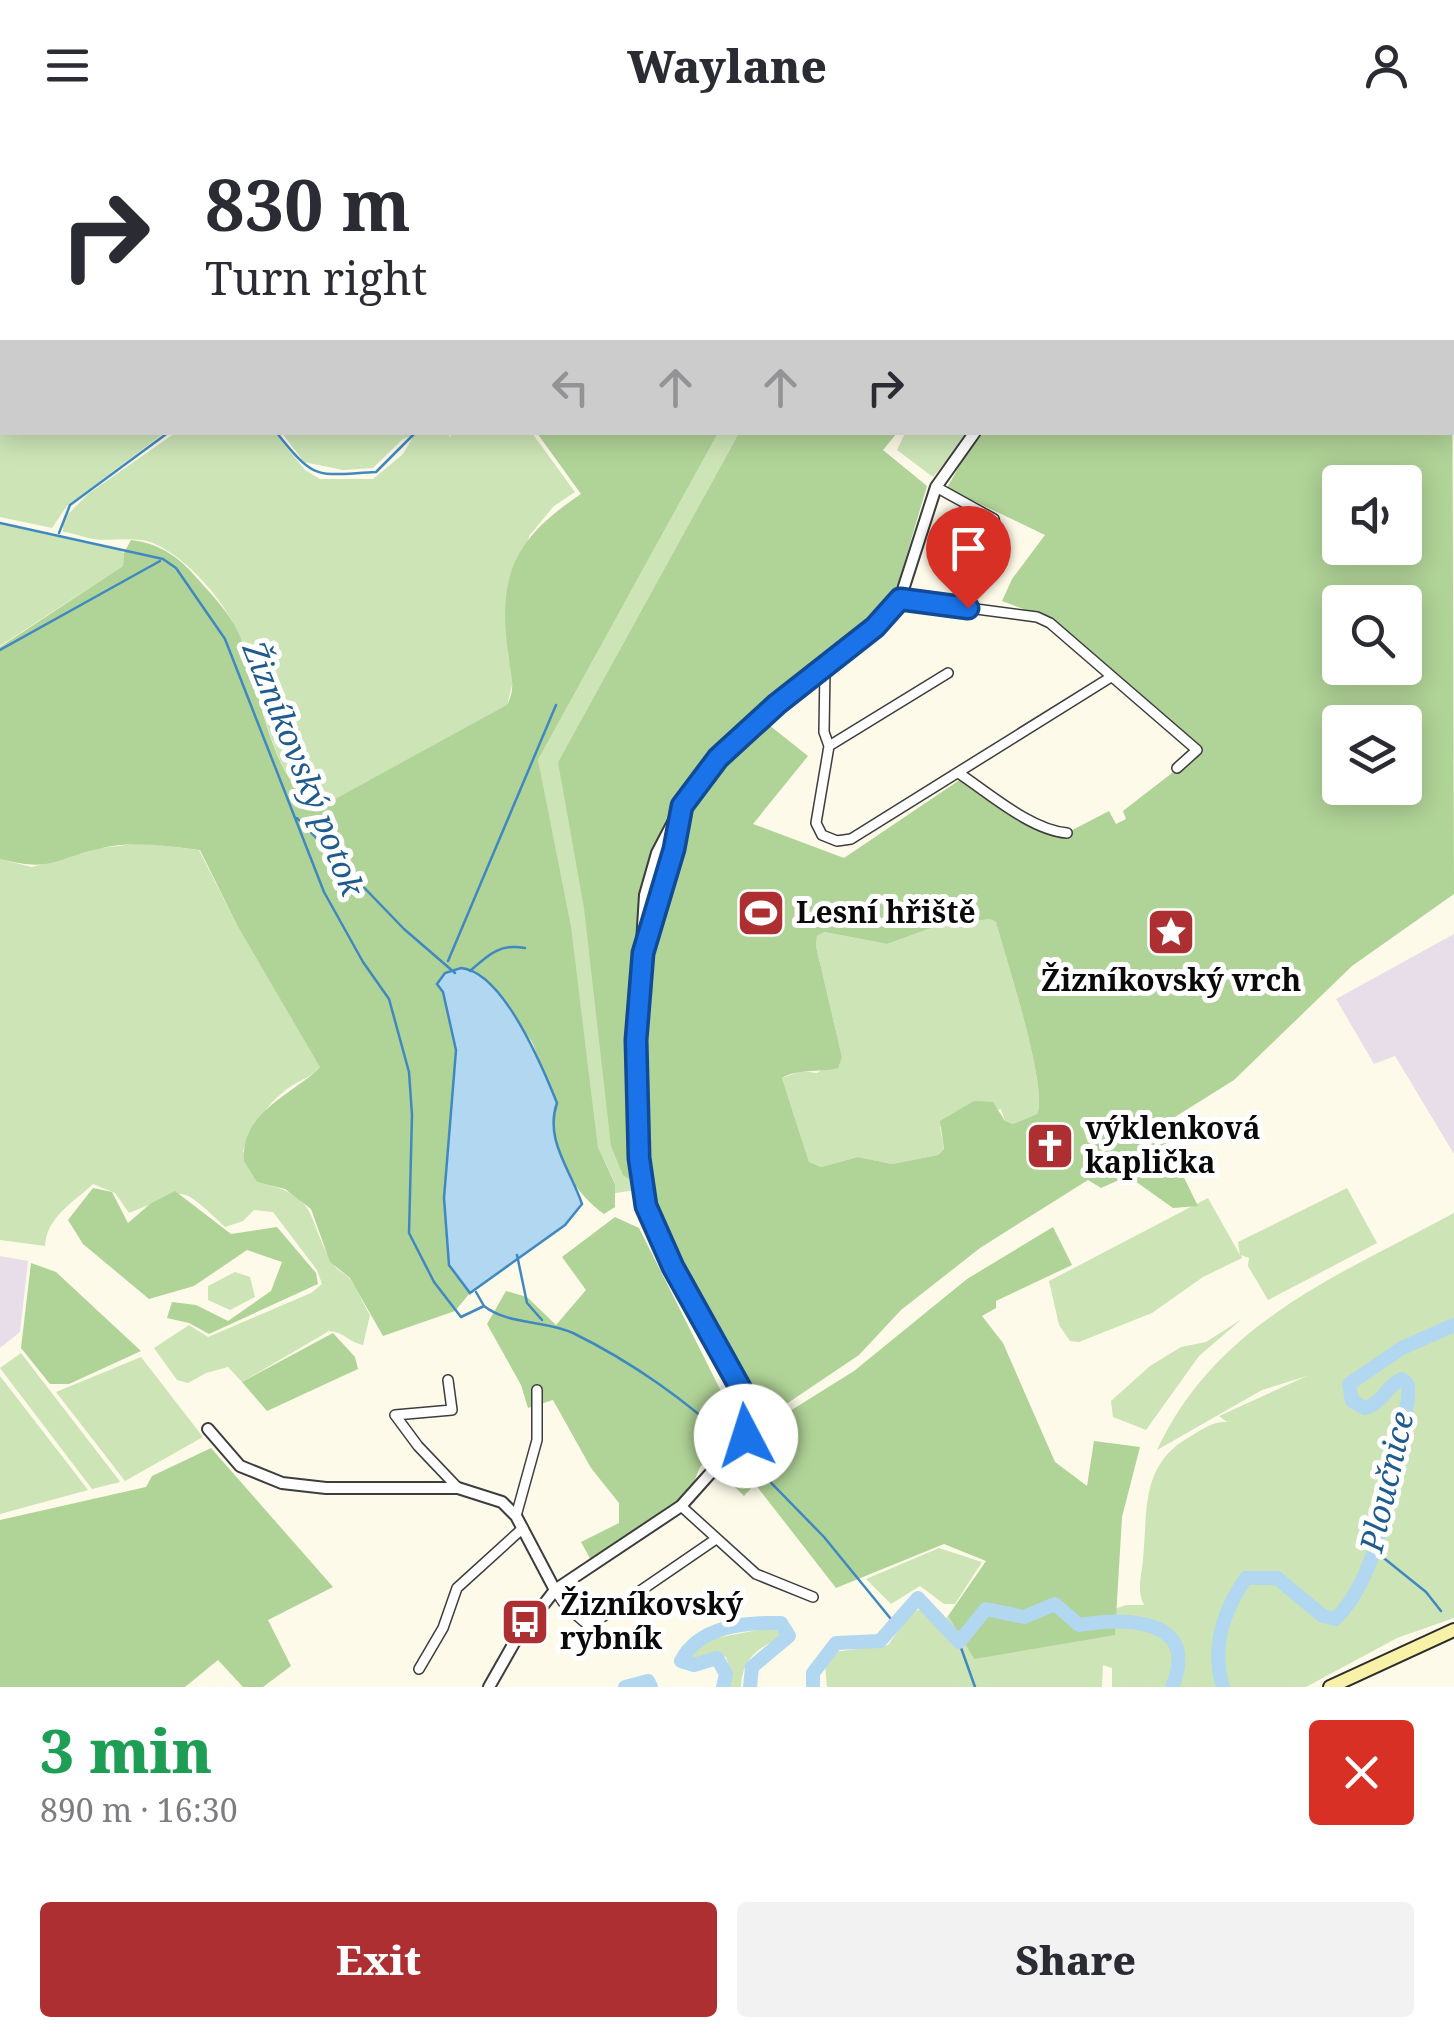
<!DOCTYPE html>
<meta charset="utf-8">
<style>
:root{--surface:#fff;--page:#f2f2f3;--text:#2b2b33;--muted:#7c7c81;--accent:#ad2f31}
body{margin:0;font-family:"Noto Serif",serif;background:var(--page);color:var(--text);height:100vh;display:flex;flex-direction:column;font-size:38px;white-space:nowrap}
*{box-sizing:border-box;margin:0}
p{font-size:32px;color:var(--muted)}
.icon{flex:none;width:55px;height:55px;fill:none;stroke:currentColor;stroke-width:2;stroke-linecap:round;stroke-linejoin:round}
.map{position:relative;height:1557px;overflow:hidden}
.panel{display:flex;flex-direction:column;background:var(--surface);flex:1}
.panel>*{flex:none}
.hud{position:absolute;left:0px;top:0px;width:1455px;height:305px;box-shadow:0 5px 25px #0003;background:#fff;color:var(--text);overflow:hidden}
.controls{position:absolute;left:1322px;top:335px;display:grid;gap:20px}
.controls a{display:grid;place-items:center;width:100px;height:100px;border-radius:10px;background:var(--surface);box-shadow:0 5px 25px #0003;font-size:50px}
.pin{position:absolute;display:grid;place-items:center;width:85px;height:85px;color:#fff;margin:-102px -42px;border-radius:50% 50% 50% 0;rotate:-45deg;box-shadow:0 0 10px #0007}
.pin .icon{rotate:45deg}
.me{position:absolute;width:110px;margin:-55px;rotate:355deg;stroke-linejoin:round;filter:drop-shadow(0 0 8px #0008)}
.turn{display:flex;align-items:center;gap:35px;height:210px;padding:0 40px;font-size:45px}
.turn .icon{width:130px;height:130px;stroke-width:2.5}
.turn b{display:block;font-size:70px;line-height:85px}
.lanes{display:flex;align-items:center;height:95px;padding:0 40px;background:#0003;justify-content:center;gap:50px;direction:ltr}
.lanes .off{opacity:.35}
.round{display:grid;place-items:center;flex:none;width:105px;height:105px;border-radius:10px;background:var(--page)}
.overview{display:flex;align-items:center;justify-content:space-between;height:170px;padding:0 40px}
h1{font-size:60px;font-weight:800;line-height:75px;color:#1e9e55}
.action{display:flex;gap:20px;margin-top:auto;padding:20px 40px}
.action a{flex:1;height:115px;border-radius:10px;background:var(--accent);color:#fff;font-size:40px;font-weight:800;line-height:115px;text-align:center}
.action a+a{background:var(--page);color:var(--text)}
header{display:flex;justify-content:space-between;align-items:center;height:130px;padding:0 40px;background:var(--surface);font-size:45px;font-weight:800}
.map>svg:first-child{display:block}
.industrial{fill:#e8dee9}
.green{fill:#cce4b6}
.forest{fill:#b0d397;fill-rule:evenodd}
.water{fill:#b2d7f0;stroke:#4089c0;stroke-width:2.5}
.lines{fill:none;stroke-linecap:round;stroke-linejoin:round}
.stream{stroke:#4089c0;stroke-width:2.5}
.river{stroke:#b2d7f0;stroke-width:14}
.minor-casing{stroke:#3d3d3d;stroke-width:12}
.tertiary-casing{stroke:#3d3d3d;stroke-width:14}
.secondary-casing{stroke:#2c2c2c;stroke-width:16}
.minor{stroke:#fff;stroke-width:9}
.tertiary{stroke:#fff;stroke-width:10}
.secondary{stroke:#f8f2a9;stroke-width:12}
.route-casing{stroke:#114b97;stroke-width:25}
.route{stroke:#1a73e8;stroke-width:18}
.labels{text-anchor:middle;stroke-width:10;stroke-linejoin:round;paint-order:stroke}
.poi-label{font-size:30px;font-weight:bold;fill:#0a0a0a;stroke:#fff;text-anchor:start}
.water-label{font-size:32px;font-style:italic;fill:#205b90;stroke:#fff}
</style>
<header><svg class="icon" aria-label="menu" viewBox="0 0 24 24"><path d="M4 6h16M4 12h16M4 18h16"/></svg>Waylane<svg class="icon" aria-label="person" viewBox="0 0 24 24"><circle cx="12" cy="8" r="4"/><path d="M4 21q1-7 8-7t8 7"/></svg></header>
<div class="map">
<svg width="1454" height="1557" viewBox="0 0 1454 1557">
<rect width="100%" height="100%" fill="#fdfae9"/>
<path class="industrial" d="M1454,804v220l-59,-98 -21,8 -38,-65z
M0,1126l28,5 -8,71 -20,16z"/>
<path class="green" d="M0,0l352,2h-350v300l162,1 -97,73 -15,22 -52,-11z
M446,302l5,6 -1,-5h9l-4,3 7,-4 70,1 43,59 -21,14 -25,30 -21,120 6,21 -7,29 -183,99c-52,-7 -66,-131 -86,-172 -15,-34 -50,-74 -83,-89 -18,-9 -42,-2 -62,-5 -10,-2 -19,-6 -30,-7v-13l25,-25 87,-61h100l30,37 15,9h53l30,-25 11,-19 -11,4 -30,29 -30,2 -39,-8 -22,-29z
M718,303h21l-181,329 21,65 10,119 50,240 -2,4 -22,3v-10l-17,-36 -20,-160 -40,-227z
M905,303h64l-36,44 -36,-27z
M0,394l117,24 7,5 -1,13 -123,80z
M142,713l57,7 38,75 82,136 1,6c-8,9 -17,12 -27,18 -24,15 -40,40 -50,66l14,31c65,15 47,33 76,82 4,7 12,9 17,15 8,10 13,25 20,36l-7,30c-13,-2 -19,-13 -34,-14l-87,51 -14,-15 -22,6 -18,10 -11,-3 -23,-32 35,-23 19,12 103,-44 11,-9 -5,-14 -44,-58 -19,-2 -11,11 -18,6c-50,-47 -38,-36 -96,-14l-14,-20 -22,-9c-20,19 -46,32 -48,62l-45,-6v-381l32,8 69,-19z
M990,789l6,3c9,34 53,167 41,192l-24,10 -8,-3 -4,-12 -61,18 4,22 -6,6 -46,9 -34,-7 -37,10 -12,-5 -27,-84 19,-7 16,2 25,-16 -26,-111 1,-10 6,-4 64,12 47,-17z
M1347,1058l30,55 -109,57 -20,-34 1,-8 -8,-3 1,3 -39,19 -51,36 -73,29 -9,-1 -11,-16 -10,-44 159,-83 32,57 -2,-13z
M1454,1083v405l-57,20 -91,49h-194v-19l-9,-3 -1,22h-275l-2,-22 8,-13 55,-7 24,-33 10,-3 19,17 7,-10 26,43 152,-54h18c-8,-15 -2,-30 -1,-46 5,-50 -3,-95 48,-123 12,-7 22,-15 36,-14l-8,-6 88,-40 -45,14 -105,60c60,-128 179,-173 297,-237z
M235,1142l15,5 5,20 -25,13 -22,-10v-14z
M1242,1189l-43,37 -53,74 -33,-13 -2,-16 39,-35 31,-19 25,-5z
M21,1223l97,126 2,3 -28,7 -92,-121z
M141,1227l62,80 -78,44 -69,-89z
M0,1246l85,110 3,4 -88,24z
M939,1418l43,14 -27,42h-11l-24,-18 -29,18 -25,-25z
M773,1497l11,9c-25,11 -42,22 -43,51h-14l5,-12 -6,-18 -11,-3 -26,6 -1,-5 23,-16z"/>
<path class="forest" d="M353,0h531l-530,2z
M1452,155l2,609 -102,72 -118,114 -75,47 39,79 -25,2 -45,-32 -27,12 -13,-8 -108,68 -79,62 -42,45 -92,62 -111,-204 -12,-56 -1,-128 11,-87 40,-135 30,-46 40,-40 44,35 -55,68 91,34 117,-79 96,59 52,-27 7,13 10,-5 -3,-8 71,-55 2,-10 -141,-125 -53,-20 10,-22 33,-44 -98,-47 20,-36 17,-20h468zM1340,352h65v66h-65zM1340,472h65v66h-65zM1340,592h65v66h-65zM990,789l6,3c9,34 53,167 41,192l-24,10 -8,-3 -12,-19 -19,-1 -34,20 4,28 -6,6 -46,9 -34,-7 -37,10 -12,-5 -27,-84c16,-10 37,-5 56,-10l4,-11 -26,-111 1,-10 7,-4 63,12 47,-17z
M537,303h181l-180,327 33,167 27,220 17,37v23l-11,7c-33,-23 -60,-72 -47,-111l-25,-61 -28,-40 -61,-10 13,58 -12,148 5,67 21,28 -15,18 -72,25 -33,-58 -20,-16 -19,-53 -26,-20 -28,-7 -13,-21c-4,-50 52,-68 76,-94l-83,-142 -37,-75c-35,-4 -68,-10 -102,-1 -47,11 -46,23 -98,10v-212l123,-81 1,-13 7,-13c27,3 47,16 65,37 16,18 32,34 42,55 20,42 33,166 86,173l183,-100c10,-19 3,-32 1,-53 -11,-80 9,-115 73,-158z
M739,303h158l-14,17 44,36 -31,105 -41,45 -141,119 -37,47 -23,50 -15,105 -5,202 5,27 -16,-11 -12,-29 -27,-238 -26,-146z
M93,1058l19,4 16,31 22,-19 25,-13 56,43 46,-7 39,46 2,11 -109,50 -20,-11 -22,-5 5,-16 24,3 32,16 43,-30 11,-29 -35,-12 -53,36 -45,13 -66,-55 -15,-24z
M615,1087l24,11 100,199 -39,40 -12,30 -96,65 -11,-20 38,-19v-20l-28,-35 -38,-68 -25,8 -7,-23 -34,-61 19,-33 21,6 29,28 30,-35 -24,-33z
M1053,1097l19,38 -76,36v7l-14,8 21,27 52,119 32,24 7,-45 46,6 -18,70 -7,118 -141,24 -26,-43 38,-55 -42,-17 -108,44 -81,-104 -11,12 -15,-15 -16,-2 53,-53 88,-55 113,-92z
M31,1133l25,9 85,79 -72,33h-19l-29,-36z
M333,1203l22,24 3,12 -91,42 -25,-29z
M211,1318l122,139 -65,33 23,46 -28,21h-20l-25,-27 -33,27h-185v-167l146,-33 6,-11z"/>
<path class="water" d="M461,838c42,4 82,100 96,135 -13,37 14,67 25,101l-17,21 -95,68 -21,-28 -5,-67 12,-148 -13,-58 -6,-8 8,-11z"/>
<g class="lines">
<path class="stream" d="M446,0l2,2
M276,302c40,50 39,43 100,40l40,-40
M0,393l163,36 13,9 49,71 99,253 39,70 26,37 20,73 3,43 -3,118 25,49 27,35 23,-11c24,19 61,14 89,27 57,28 115,68 160,112
M59,403l11,-28 99,-73
M0,520l160,-89
M297,688l107,111 51,44
M448,831l108,-256
M470,841c18,-16 30,-28 55,-23
M517,1125l10,48 15,17
M476,1162l8,14
M739,1320l85,87 71,87
M1375,1421l51,41 15,19
M959,1512l16,45"/>
<path class="river" d="M625,1557l23,-6 3,6
M723,1557l3,-13 -9,-16 -23,7 -13,-4c18,-35 64,-39 100,-38l8,13 -37,31 -2,20
M813,1557v-14l23,-30 44,-2 38,-43 41,44 27,-33 38,8 31,-13 24,21c47,-8 122,-7 93,62
M1223,1557c-12,-39 0,-76 23,-109h31l46,38 12,3c48,-44 58,-156 73,-219v-15l-6,-6c-16,6 -16,22 -37,29l-13,-7 -3,-17 53,-36 52,-23"/>
<g class="minor-casing">
<path id="minor" d="M1249,0v2
M1452,11l2,-11
M1452,66l2,1
M936,357l58,32 2,12
M900,469l137,18 13,6 147,127 -20,18
M825,539l-1,63 5,14 -13,77 6,12 15,6 14,-2 260,-162
M829,616l119,-73
M960,644c30,20 71,56 107,59
M448,1250l4,30 -57,5 23,31 40,42
M681,1376l75,68 57,23
M516,1386l21,-76v-50
M555,1460l10,15 24,21 127,-87
M419,1539l24,-41 14,-40 66,-60"/>
</g>
<g class="tertiary-casing">
<path id="tertiary" d="M647,810l33,-124
M208,1299l32,37 42,17 44,5h132l44,14 14,14 39,74 -41,53 -25,44
M555,1460l126,-84 69,-77v-18l-8,-20 -69,-124 -27,-62 -7,-47 -3,-119 9,-144 12,-42 25,-48 36,-47 59,-54 98,-77 25,-28 36,-112 39,-55"/>
</g>
<g class="secondary-casing">
<path id="secondary" d="M1330,1557l124,-57"/>
</g>
<use href="#minor" class="minor"/>
<use href="#tertiary" class="tertiary"/>
<use href="#secondary" class="secondary"/>
</g>
<g class="lines">
<g class="route-casing">
<path id="route" d="M746,1306c9,-14 2,-30 -4,-45l-69,-124 -27,-61 -7,-48 -3,-118 7,-87 31,-104 8,-43 36,-48 59,-54 98,-77 25,-28 68,9"/>
</g>
<use href="#route" class="route"/>
</g>
<defs>
<g id="stadium-square" transform="scale(2.5)"><rect x="-9" y="-9" width="18" height="18" rx="4" fill="#ad2f31" stroke="#fff"/><path d="M0-5a6.5 5 0 1 0 0 10a6.5 5 0 1 0 0-10ZM-3.5-1.8h7v3.6h-7Z" fill="#fff"/></g>
<g id="sight-square" transform="scale(2.5)"><rect x="-9" y="-9" width="18" height="18" rx="4" fill="#ad2f31" stroke="#fff"/><path d="M0-6L1.8-2.2L6-1.7L2.9 1.2L3.7 5.4L0 3.3L-3.7 5.4L-2.9 1.2L-6-1.7L-1.8-2.2Z" fill="#fff"/></g>
<g id="church-square" transform="scale(2.5)"><rect x="-9" y="-9" width="18" height="18" rx="4" fill="#ad2f31" stroke="#fff"/><path d="M-1.2-6h2.4v3.5h3.3v2.4h-3.3V6h-2.4V-.1h-3.3v-2.4h3.3Z" fill="#fff"/></g>
<g id="bus-square" transform="scale(2.5)"><rect x="-9" y="-9" width="18" height="18" rx="4" fill="#ad2f31" stroke="#fff"/><path d="M-5-6H5V4H4V6H2V4H-2V6H-4V4H-5ZM-3.5-4V0h7V-4ZM-3.5 1.2v1.5H-2V1.2ZM2 1.2v1.5H3.5V1.2Z" fill="#fff"/></g>
</defs>
<g fill-rule="evenodd">
<use href="#stadium-square" x="761" y="783"/>
<use href="#sight-square" x="1171" y="802"/>
<use href="#church-square" x="1050" y="1016"/>
<use href="#bus-square" x="525" y="1492"/>
</g>
<g class="labels">
<g class="poi-label">
<text x="796" y="793">Lesní hřiště</text>
<text x="1171" y="861" text-anchor="middle">Žizníkovský vrch</text>
<text x="1085" y="1009">výklenková<tspan x="1085" dy="34">kaplička</tspan></text>
<text x="560" y="1485">Žizníkovský<tspan x="560" dy="34">rybník</tspan></text>
</g>
<g class="water-label">
<text transform="translate(303 639) rotate(68)" y="11">Žizníkovský potok</text>
<text transform="translate(1387 1352) rotate(-77)" y="11">Ploučnice</text>
</g>
</g>
</svg>
<div class="controls">
<a><svg class="icon" aria-label="sound" viewBox="0 0 24 24"><path d="M4 9h4l5-4v14l-5-4H4zM17 9q2 3 0 6"/></svg></a>
<a><svg class="icon" aria-label="search" viewBox="0 0 24 24"><circle cx="10" cy="10" r="6"/><path d="M15 15l6 6"/></svg></a>
<a><svg class="icon" aria-label="layers" viewBox="0 0 24 24"><path d="M12 4l9 5-9 5-9-5zM3 14l9 5 9-5"/></svg></a>
</div>
<div class="pin" style="left:968px;top:478px;background:#d93025"><svg class="icon" aria-label="arrive" viewBox="0 0 24 24"><path d="M6 21V4h12l-3 4 3 4H6"/></svg></div>
<svg class="me" style="left:746px;top:1306px" viewBox="-20 -20 40 40"><circle r="19" fill="#fff"/><path d="M0-13L10 11 0 6-10 11z" fill="#1a73e8"/></svg>
<div class="hud">
<div class="turn"><svg class="icon" aria-label="right" viewBox="0 0 24 24"><path d="M7 20v-9h11M14 6l5 5-5 5"/></svg><div><b>830 m</b>Turn right</div></div>
<div class="lanes"><svg class="icon off" aria-label="left" viewBox="0 0 24 24"><path d="M17 20v-9H6M10 6l-5 5 5 5"/></svg><svg class="icon off" aria-label="ahead" viewBox="0 0 24 24"><path d="M12 20V5M6 11l6-6 6 6"/></svg><svg class="icon off" aria-label="ahead" viewBox="0 0 24 24"><path d="M12 20V5M6 11l6-6 6 6"/></svg><svg class="icon" aria-label="right" viewBox="0 0 24 24"><path d="M7 20v-9h11M14 6l5 5-5 5"/></svg></div>
</div>
</div>
<section class="panel">
<div class="overview"><div><h1>3 min</h1><p>890 m · 16:30</p></div><a class="round" style="background:#d93025;color:#fff"><svg class="icon" aria-label="close" viewBox="0 0 24 24"><path d="M6 6l12 12M18 6L6 18"/></svg></a></div>
<div class="action"><a>Exit</a><a>Share</a></div>
</section>
